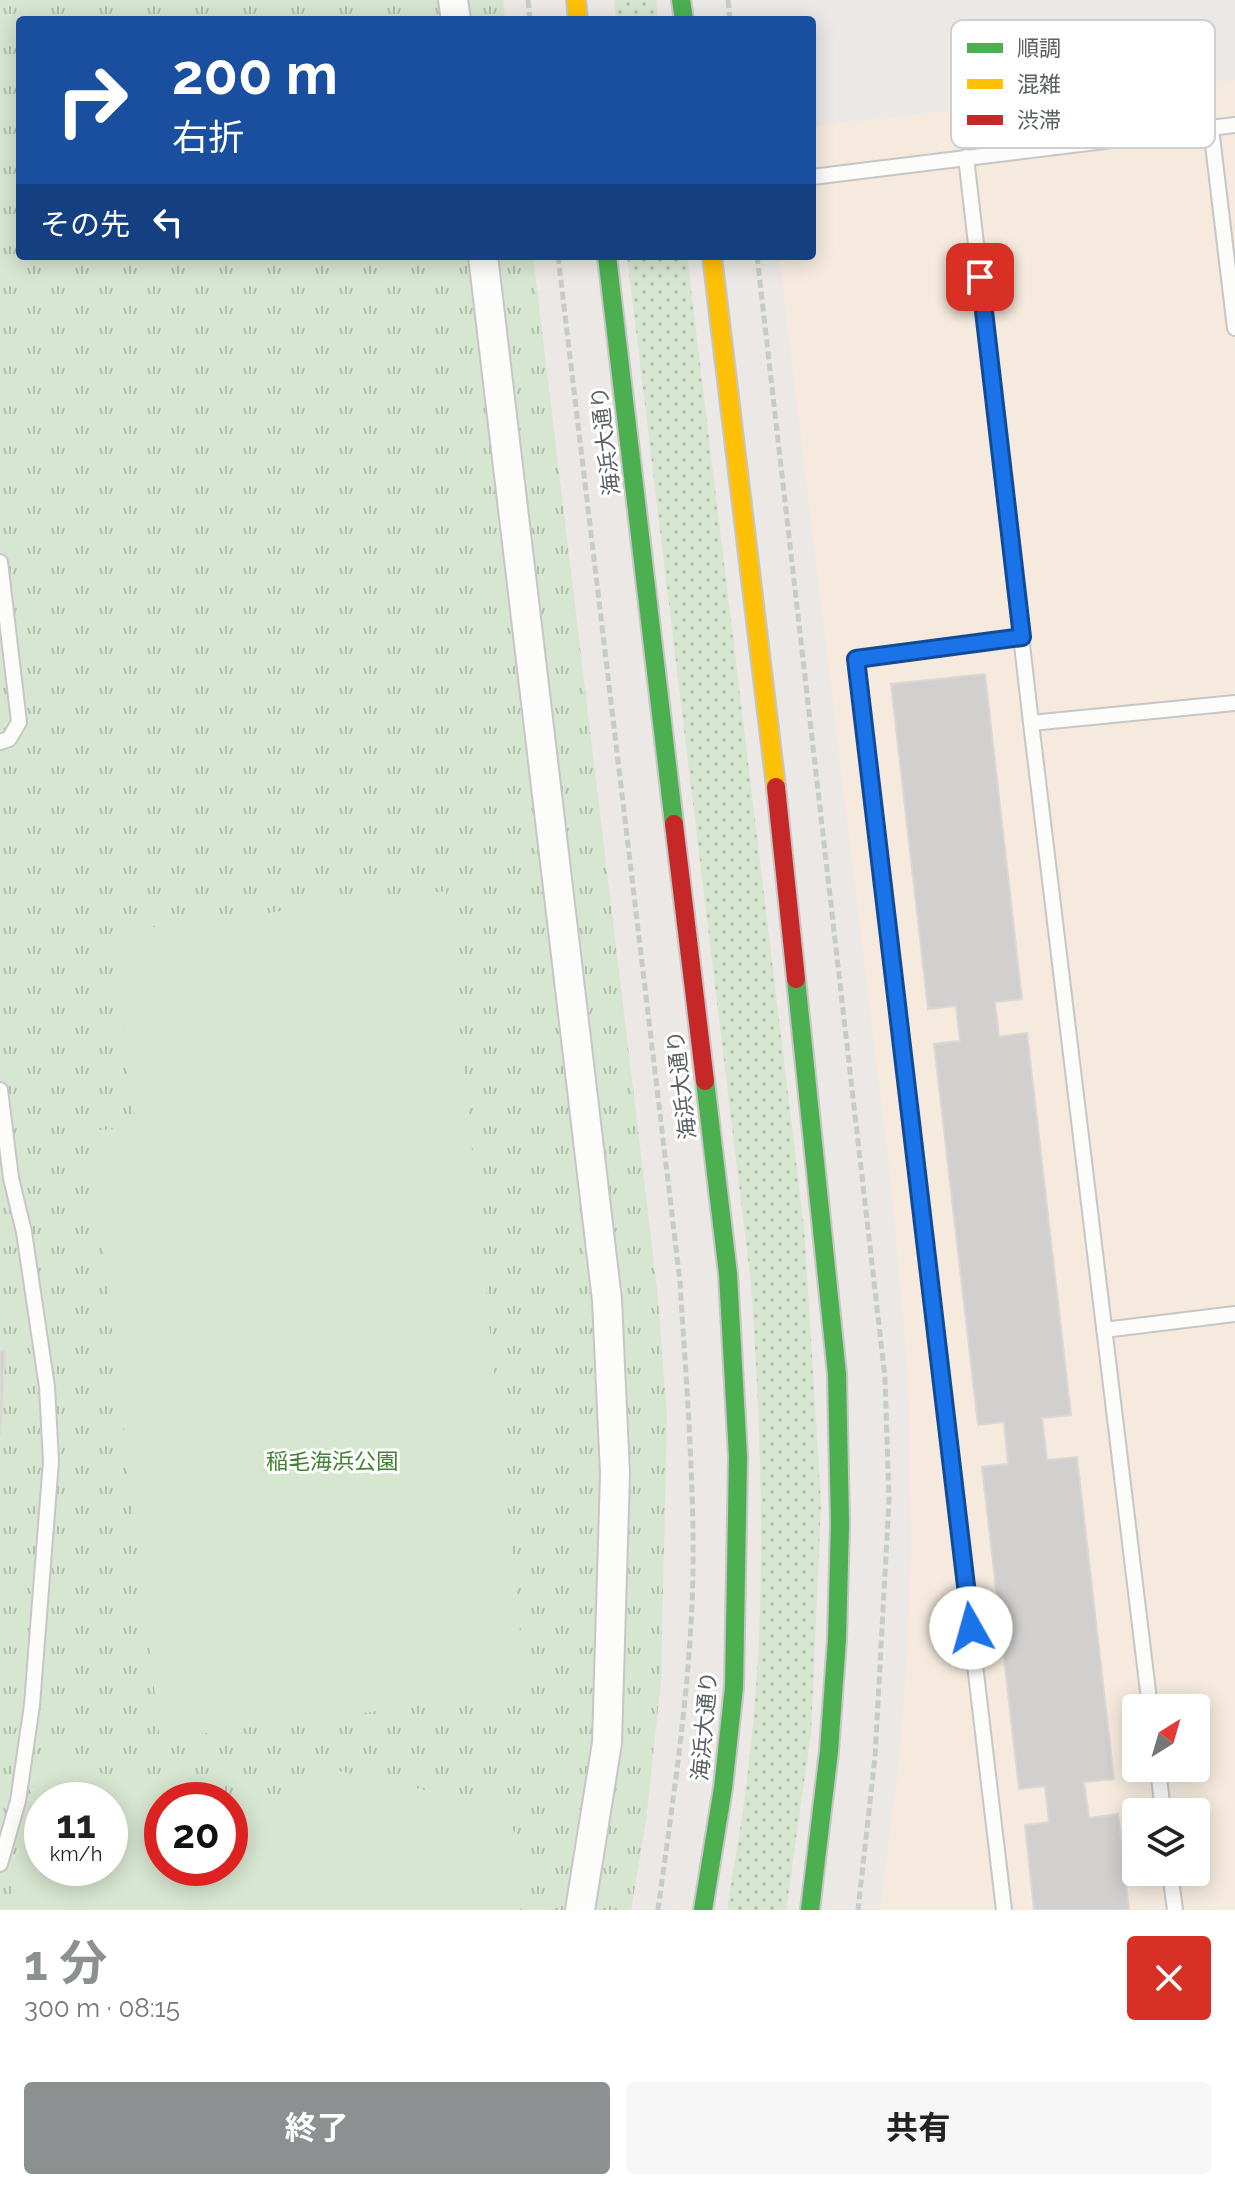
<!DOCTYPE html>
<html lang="ja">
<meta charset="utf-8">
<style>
:root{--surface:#fff;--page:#f6f6f6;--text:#222;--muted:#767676;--accent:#8d9090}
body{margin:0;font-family:Raleway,"Noto Sans JP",sans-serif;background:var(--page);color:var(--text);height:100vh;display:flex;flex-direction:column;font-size:30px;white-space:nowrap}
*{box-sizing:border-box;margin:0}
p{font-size:26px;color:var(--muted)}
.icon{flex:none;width:44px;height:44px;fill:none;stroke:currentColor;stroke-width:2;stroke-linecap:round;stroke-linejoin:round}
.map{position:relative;height:1910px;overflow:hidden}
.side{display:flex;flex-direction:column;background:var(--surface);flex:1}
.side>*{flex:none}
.banner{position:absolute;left:16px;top:16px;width:800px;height:244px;border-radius:8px;box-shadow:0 4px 20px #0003;background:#1a4fa0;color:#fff;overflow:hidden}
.needle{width:52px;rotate:37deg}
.controls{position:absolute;left:1122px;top:1694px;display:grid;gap:16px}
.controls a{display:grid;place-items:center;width:88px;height:88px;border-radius:8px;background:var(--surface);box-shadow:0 4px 20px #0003;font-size:40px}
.speed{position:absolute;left:24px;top:1782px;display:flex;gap:16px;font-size:40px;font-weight:700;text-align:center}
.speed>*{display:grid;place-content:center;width:104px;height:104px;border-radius:50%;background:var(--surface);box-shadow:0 4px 20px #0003;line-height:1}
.speed small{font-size:20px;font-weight:400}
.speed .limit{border:12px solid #d22;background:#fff;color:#111}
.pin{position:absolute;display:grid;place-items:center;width:68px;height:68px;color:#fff;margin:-34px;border-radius:16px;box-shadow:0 4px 12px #0006}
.me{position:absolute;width:88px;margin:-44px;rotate:353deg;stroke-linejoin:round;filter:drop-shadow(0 0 6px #0008)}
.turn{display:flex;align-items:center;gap:28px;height:168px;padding:0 24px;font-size:36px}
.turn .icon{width:104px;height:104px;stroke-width:2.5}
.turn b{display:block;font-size:56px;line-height:68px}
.then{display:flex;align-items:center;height:76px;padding:0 24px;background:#0003;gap:16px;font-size:30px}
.round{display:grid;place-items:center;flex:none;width:84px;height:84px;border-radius:8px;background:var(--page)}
.overview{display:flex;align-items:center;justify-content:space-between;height:136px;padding:0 24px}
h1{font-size:48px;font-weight:700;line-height:60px;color:var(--accent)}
.primary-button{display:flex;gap:16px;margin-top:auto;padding:16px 24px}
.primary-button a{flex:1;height:92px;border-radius:8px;background:var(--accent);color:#fff;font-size:32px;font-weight:700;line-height:92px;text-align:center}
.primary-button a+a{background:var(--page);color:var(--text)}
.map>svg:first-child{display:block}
.commercial{fill:#f5eadd;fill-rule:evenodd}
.grass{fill:url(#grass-dots)}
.park{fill:url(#park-tufts);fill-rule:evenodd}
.pitch{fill:#d7e6d0;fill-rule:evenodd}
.building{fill:#d2d0cf;stroke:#dad7d4;stroke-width:2}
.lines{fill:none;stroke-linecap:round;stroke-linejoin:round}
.lane-casing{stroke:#c6c6c6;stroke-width:18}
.street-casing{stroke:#c6c6c6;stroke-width:32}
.fast-casing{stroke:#c6c6c6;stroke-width:22}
.slow-casing{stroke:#c6c6c6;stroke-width:22}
.jam-casing{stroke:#c6c6c6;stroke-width:22}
.path{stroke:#c6ccc8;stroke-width:5;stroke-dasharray:8 4;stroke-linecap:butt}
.lane{stroke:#fcfcfb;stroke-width:14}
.street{stroke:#fcfcfb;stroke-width:28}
.fast{stroke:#4caf50;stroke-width:18}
.slow{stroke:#ffc107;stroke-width:18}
.jam{stroke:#c62828;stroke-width:18}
.route-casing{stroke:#114b97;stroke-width:20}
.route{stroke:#1a73e8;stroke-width:14}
.labels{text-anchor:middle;stroke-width:6;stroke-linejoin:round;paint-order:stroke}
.street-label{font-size:22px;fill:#5b6063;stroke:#fff}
.park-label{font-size:22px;fill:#418233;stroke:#fff}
.key{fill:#fff;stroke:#cecfd0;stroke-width:2}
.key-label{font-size:22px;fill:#5b6063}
</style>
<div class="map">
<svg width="1235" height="1910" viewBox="0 0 1235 1910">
<defs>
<pattern id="grass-dots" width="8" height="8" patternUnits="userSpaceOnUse" patternTransform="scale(2)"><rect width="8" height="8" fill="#d7e6d0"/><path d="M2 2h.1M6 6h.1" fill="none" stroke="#b1beac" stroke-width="1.8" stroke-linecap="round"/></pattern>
<pattern id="park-tufts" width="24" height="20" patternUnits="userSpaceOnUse" patternTransform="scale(2)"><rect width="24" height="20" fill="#d7e6d0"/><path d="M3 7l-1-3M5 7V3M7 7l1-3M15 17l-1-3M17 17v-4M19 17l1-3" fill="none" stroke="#b1beac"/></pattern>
</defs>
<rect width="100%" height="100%" fill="#ebe8e5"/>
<path class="commercial" d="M1235,80v1830h-355l19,-150 8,-101 4,-111 -3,-170 -16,-185 -113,-937h33v-130zM1136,1708h60v60h-60zM1136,1812h60v60h-60z"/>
<path class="grass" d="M614,0h42l2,20h-42z
M627,256h60l117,971 17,276 -10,230 -25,177h-59c7,-46 16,-92 21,-139 20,-159 14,-327 3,-487z"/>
<path class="park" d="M0,0h503l2,20h-485v236h513l124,1032 10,127 -6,266 -15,139 -15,90h-631zM42,1800h68v68h-68zM162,1800h68v68h-68z"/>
<path class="pitch" d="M446,891l80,801 -366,47 -71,-608 47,-4 -25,-195z
M38,1762l252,45 44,-37 163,36 32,48 -9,56h-510zM42,1800h68v68h-68zM162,1800h68v68h-68z"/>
<path class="building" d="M985,674l37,325 -27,3 4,35 28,-4 44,382 -29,3 5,42 30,-3 37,322 -30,3 5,36 29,-4 11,96h-95l-9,-85 24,-3 -4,-36 -26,3 -37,-322 26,-3 -4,-42 -26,3 -44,-381 26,-3 -4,-35 -28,3 -37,-325z
M0,1351h5l-5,84z"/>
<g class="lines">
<g class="lane-casing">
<path id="lane" d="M1211,128l24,200
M966,157l65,566 119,985
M812,177l423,-52
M0,562l19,160 -10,17 -9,3
M1031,723l204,-20
M0,1090l11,88 13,54 23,155 4,74 -19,244 -14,96 -18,63
M1104,1330l131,-16
M1158,1768l5,44
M1170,1872l5,38
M1004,1910l-148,-1251 166,-22"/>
</g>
<g class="street-casing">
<path id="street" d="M453,0l3,20
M483,256l124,1044 8,174 -8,269 -27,167"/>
</g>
<g class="fast-casing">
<path id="fast" d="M681,0l3,20
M607,256l67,568
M796,979l41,395 3,150 -3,115 -8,112 -19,159
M703,1910l20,-122 11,-101 4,-230 -10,-183 -23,-193"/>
</g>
<g class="slow-casing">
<path id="slow" d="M576,0l2,20
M712,256l64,531"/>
</g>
<g class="jam-casing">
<path id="jam" d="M776,787l20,192
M674,824l31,257"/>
</g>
<path class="path" d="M528,0l2,20
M728,0l2,20
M558,256l122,1026c6,96 14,194 13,290 -2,113 -20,226 -35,338
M757,256l128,1122 4,122 -14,257 -17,153"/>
<use href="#lane" class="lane"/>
<use href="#street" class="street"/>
<use href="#fast" class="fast"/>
<use href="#slow" class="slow"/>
<use href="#jam" class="jam"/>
</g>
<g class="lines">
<g class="route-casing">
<path id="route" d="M971,1628l-115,-969 166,-22 -42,-360"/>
</g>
<use href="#route" class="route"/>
</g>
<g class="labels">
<g class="street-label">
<text transform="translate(605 441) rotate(-97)" y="8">海浜大通り</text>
<text transform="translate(681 1085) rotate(-97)" y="8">海浜大通り</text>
<text transform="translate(704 1726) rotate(-85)" y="8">海浜大通り</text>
</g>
<g class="park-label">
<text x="332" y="1469">稲毛海浜公園</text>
</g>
</g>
<rect x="951" y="20" width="264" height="128" rx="12" class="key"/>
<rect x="967" y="43" width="36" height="10" fill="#4caf50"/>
<rect x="967" y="79" width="36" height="10" fill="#ffc107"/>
<rect x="967" y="115" width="36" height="10" fill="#c62828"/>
<g class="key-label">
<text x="1017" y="56">順調</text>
<text x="1017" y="92">混雑</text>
<text x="1017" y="128">渋滞</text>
</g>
</svg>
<div class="controls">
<a><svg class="needle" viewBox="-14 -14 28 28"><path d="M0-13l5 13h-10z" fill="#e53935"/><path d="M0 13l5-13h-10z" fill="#767676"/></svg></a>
<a><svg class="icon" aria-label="layers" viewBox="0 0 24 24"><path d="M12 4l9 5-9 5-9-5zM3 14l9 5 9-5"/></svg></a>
</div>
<div class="speed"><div>11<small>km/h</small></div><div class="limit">20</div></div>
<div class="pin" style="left:980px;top:277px;background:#d93025"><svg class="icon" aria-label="arrive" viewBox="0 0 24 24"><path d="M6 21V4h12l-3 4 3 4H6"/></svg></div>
<svg class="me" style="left:971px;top:1628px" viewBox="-20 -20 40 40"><circle r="19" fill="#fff"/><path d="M0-13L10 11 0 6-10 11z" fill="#1a73e8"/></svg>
<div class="banner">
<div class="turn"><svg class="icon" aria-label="right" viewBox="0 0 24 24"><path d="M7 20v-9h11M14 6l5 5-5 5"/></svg><div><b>200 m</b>右折</div></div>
<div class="then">その先<svg class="icon" aria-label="left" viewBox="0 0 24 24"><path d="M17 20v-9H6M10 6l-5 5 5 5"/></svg></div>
</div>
</div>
<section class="side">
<div class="overview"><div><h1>1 分</h1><p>300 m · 08:15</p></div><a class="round" style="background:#d93025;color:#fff"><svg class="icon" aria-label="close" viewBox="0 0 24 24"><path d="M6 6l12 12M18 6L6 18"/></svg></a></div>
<div class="primary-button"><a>終了</a><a>共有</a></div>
</section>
